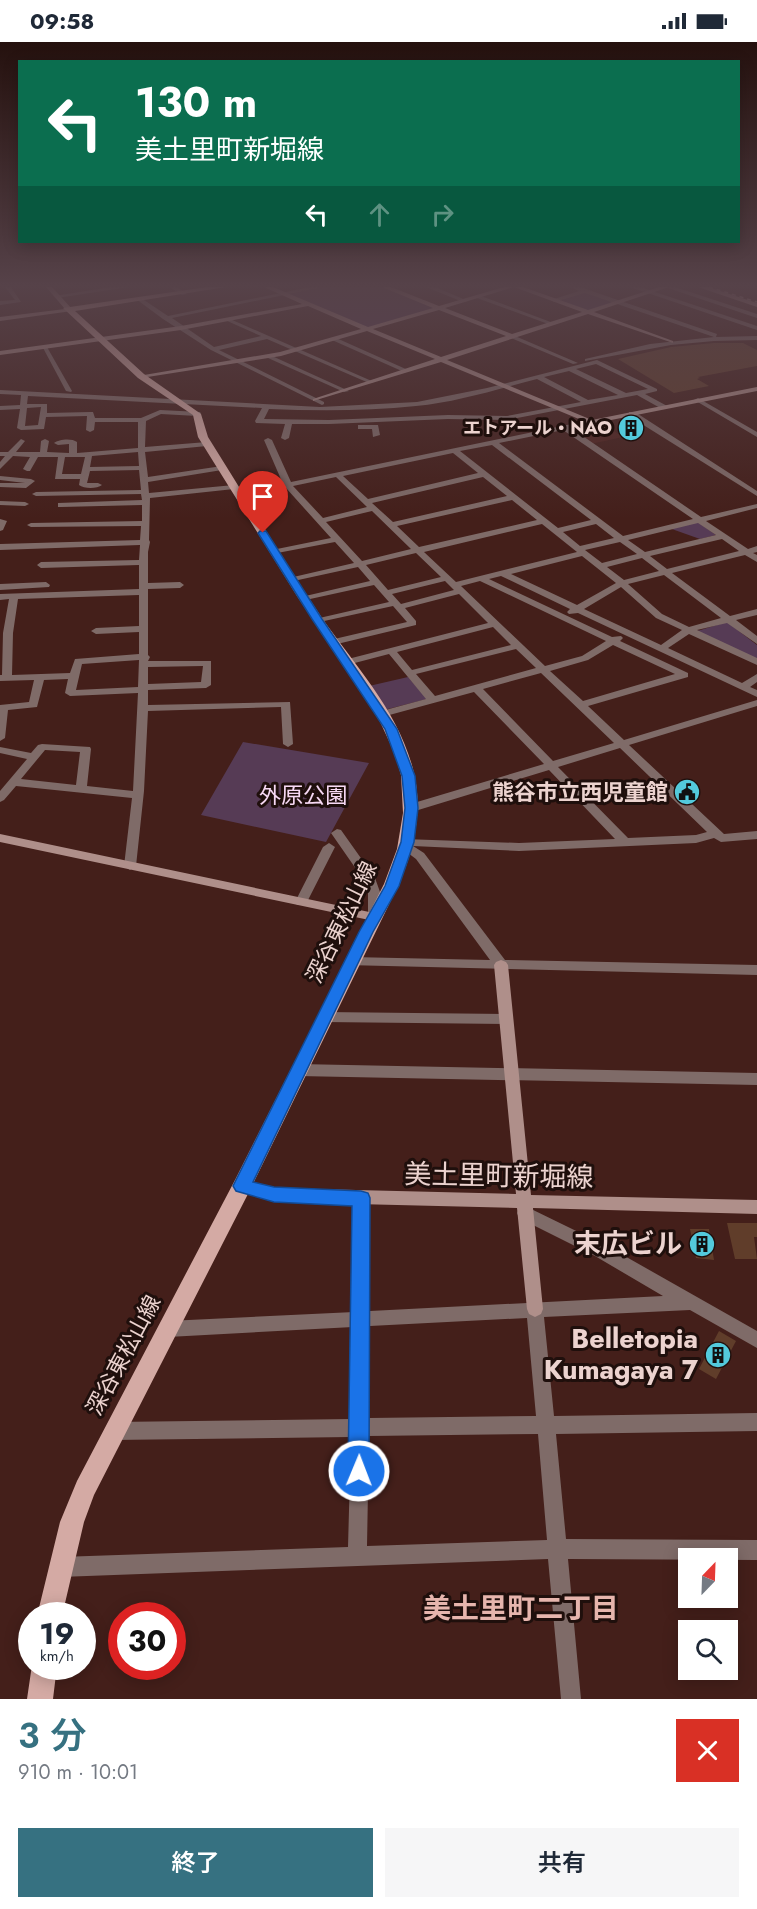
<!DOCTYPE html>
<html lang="ja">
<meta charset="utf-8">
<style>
:root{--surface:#fff;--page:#f6f6f7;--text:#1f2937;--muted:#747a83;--accent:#367181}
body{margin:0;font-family:Jost,"Noto Sans JP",sans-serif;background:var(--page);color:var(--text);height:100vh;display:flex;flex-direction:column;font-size:22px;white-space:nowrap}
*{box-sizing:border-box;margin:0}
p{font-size:20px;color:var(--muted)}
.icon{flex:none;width:33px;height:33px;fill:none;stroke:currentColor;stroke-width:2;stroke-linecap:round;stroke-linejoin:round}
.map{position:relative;height:1657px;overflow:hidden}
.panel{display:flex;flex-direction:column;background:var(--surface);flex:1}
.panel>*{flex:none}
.banner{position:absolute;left:18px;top:18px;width:722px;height:183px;border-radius:0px;box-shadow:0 3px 15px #0003;background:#0b6e4f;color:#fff;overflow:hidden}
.needle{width:39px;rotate:23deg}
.controls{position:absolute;left:678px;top:1506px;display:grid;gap:12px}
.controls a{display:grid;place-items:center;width:60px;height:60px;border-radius:0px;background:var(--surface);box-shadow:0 3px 15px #0003;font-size:30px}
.speed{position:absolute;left:18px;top:1560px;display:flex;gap:12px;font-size:30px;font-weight:700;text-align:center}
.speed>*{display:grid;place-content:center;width:78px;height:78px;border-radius:50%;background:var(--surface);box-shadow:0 3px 15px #0003;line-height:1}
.speed small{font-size:15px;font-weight:400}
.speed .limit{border:9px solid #d22;background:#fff;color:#111}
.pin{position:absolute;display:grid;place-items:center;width:51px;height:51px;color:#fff;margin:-62px -26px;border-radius:50% 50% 50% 0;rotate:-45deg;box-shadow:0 0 6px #0007}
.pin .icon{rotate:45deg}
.me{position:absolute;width:66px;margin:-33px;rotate:1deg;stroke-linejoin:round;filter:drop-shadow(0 0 4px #0008)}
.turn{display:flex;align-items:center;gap:21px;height:126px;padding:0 18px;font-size:27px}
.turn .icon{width:78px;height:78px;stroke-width:2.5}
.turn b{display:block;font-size:42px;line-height:51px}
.lanes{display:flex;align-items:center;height:57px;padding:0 18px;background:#0003;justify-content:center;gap:30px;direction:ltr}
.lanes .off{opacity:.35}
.round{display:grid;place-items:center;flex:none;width:63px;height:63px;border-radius:0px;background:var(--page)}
.overview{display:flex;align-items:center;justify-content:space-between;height:102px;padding:0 18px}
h1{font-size:36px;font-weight:600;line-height:45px;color:var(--accent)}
.button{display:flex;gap:12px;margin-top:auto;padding:12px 18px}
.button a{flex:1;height:69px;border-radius:0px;background:var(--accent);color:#fff;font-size:24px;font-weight:600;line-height:69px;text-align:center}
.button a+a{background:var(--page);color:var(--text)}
.status{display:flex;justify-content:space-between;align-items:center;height:42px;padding:0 30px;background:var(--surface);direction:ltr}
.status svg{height:16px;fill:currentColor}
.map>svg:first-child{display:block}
.built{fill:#51241f}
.green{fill:#563b55}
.building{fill:#603d2a}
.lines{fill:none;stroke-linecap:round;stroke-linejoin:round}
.street{fill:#7f6b68;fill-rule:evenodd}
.secondary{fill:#af8f8a;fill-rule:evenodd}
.primary{fill:#d4aaa4;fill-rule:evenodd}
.rail{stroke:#c6aaa6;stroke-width:1.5;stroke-dasharray:4 4;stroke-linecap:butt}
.route{fill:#1a73e8;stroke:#114b97;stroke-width:1.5}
.labels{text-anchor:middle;stroke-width:6;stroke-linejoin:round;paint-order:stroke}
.far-poi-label{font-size:18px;font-weight:bold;fill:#ecd3cf;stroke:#1f0f0c;text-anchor:end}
.poi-label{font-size:22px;font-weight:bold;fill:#ecd3cf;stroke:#1f0f0c;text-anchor:end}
.park-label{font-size:22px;fill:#f7d9f4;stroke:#1f0f0c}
.street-label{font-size:22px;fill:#ecd3cf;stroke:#1f0f0c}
.near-street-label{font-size:27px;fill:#ecd3cf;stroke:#1f0f0c}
.near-poi-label{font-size:27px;font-weight:bold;fill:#ecd3cf;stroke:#1f0f0c;text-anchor:end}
.near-neighbourhood-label{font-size:28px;font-weight:bold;fill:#e6b5ad;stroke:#1f0f0c}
</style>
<div class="status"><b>09:58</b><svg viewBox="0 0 49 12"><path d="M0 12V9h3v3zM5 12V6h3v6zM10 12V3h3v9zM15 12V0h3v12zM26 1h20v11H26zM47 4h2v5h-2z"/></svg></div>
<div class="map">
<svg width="757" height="1657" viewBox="0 0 757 1657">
<rect width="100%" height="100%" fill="#441f1a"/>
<path class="built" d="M600,380l23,15 -32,7 -21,-16z"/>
<path class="green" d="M320,245h65l55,21 -72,21 -82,-34z
M585,249l33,11 -31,9 -31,-11z
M696,479l20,14 -16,4 -31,-11z
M727,580l30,23v15l-60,-29z
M408,635l19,22 -43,11 -15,-24z
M243,700l126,21 -43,79 -125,-27z"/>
<path class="building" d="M714,301h29l14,7v16l-59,11 2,1 -3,1 12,7 -35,7 -56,-34 53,-12z
M727,1181h30v14h-3l3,22h-22z
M690,1187h19l5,31 -18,-2z
M719,1289l17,10 -20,38 -17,-10z"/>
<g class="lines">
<path class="street" d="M5,245h6l10,15 -21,3v-4l15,-1z
M111,245h18l-72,11 -3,-2z
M170,245h7l10,7 -5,1z
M310,245h13l-151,31 42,29 47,-11 -36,-16 5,-1 144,63 -5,1 -102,-44 -48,11 105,52v2l-2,1 -111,-55 -48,-31 -27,-20 5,-1 27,18z
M426,245h9l33,14 -5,1z
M571,245h9l137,47 -1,3 41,-1v4l-43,1 -43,4 -86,16v-2l65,-15 64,-7 -129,-44 -31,9 -3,-2 28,-9z
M630,245h10l117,39v4z
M665,245h10l82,27v4z
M477,254h4l75,28 -5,1 -74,-27z
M511,294h4l63,27 -5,1 -62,-26z
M334,295l74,33 1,1 -5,1 -72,-32 -1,-1z
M42,304l5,1 25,44 -1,1 -5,-1z
M268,314h4l77,35 -5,1 -76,-34z
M597,318l60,29v2l-12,3 24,13 -7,2 -25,-14 -130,25 -59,-1 -119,5h-37l-3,14 -4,2 -4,-2 4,-14 -29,-1 -1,-2 7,-13 -234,-12 -1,8h20v9l43,-1h3l2,6h46l19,-8 40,2 1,2 -4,2 -36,-2 -15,7 -1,26 62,-5 4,2 -4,2 -62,6 3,25 74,-11 4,2 -4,2 -74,12 1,11 85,-8 4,2 -4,2 -84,9 -1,42 1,2 -2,10v31l32,-1 4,3 -4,3 -32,1v66l2,2 -2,4h63v24l-5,3 -58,2v15l142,-3 3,42 -5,3 -5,-3 -2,-37 -133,4 -4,80 -8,75 -6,4 -6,-4 8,-68 -116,-12 -12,14 -4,2v-11l27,-32 -27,-6v-6l31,6 7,-8 4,-1 48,3 1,2 -4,37 46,5 5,-98 -68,3 -5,-3 3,-14 -24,1 -7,27 -29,3 -3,28 -5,3v-36l29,-3 5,-22 -34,1v-6h2l1,-42 6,-34 -9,1v-6l139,-5v-24l-98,3 -4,-3 4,-3 98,-2 1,-15 -140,5v-6l140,-4 1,-14 -110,1 -4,-2 4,-2 111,-2v-16l-81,2h-3v-4l84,-3 -1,-6 -105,2 -4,-2 4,-2 105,-2 -2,-20 -49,1 -3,12h11l4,2c-5,4 -18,4 -23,0l1,-6h-25l3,-22h-20l-8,14h-3l-4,-2 7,-12 -17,-1 -13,13v-7l5,-6h-5v-4h8l13,-13 4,2 -9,11h24l1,-11 4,-2 4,2 -2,11 22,1v-9l-11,1 -4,-2c5,-4 18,-5 23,-1v11l61,-5v-26h-43l-1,8 -4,2 -4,-2 1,-14 -41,1 -2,12 -23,1 -4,-2 3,-19 -20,1v-4l20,-1 1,-10 -21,-1v-4l320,17 97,-5 70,-14zM596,322l52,25 -22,4 -50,-24zM569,329l49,24 -30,5 -44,-23zM537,337l44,23 -74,14 -59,-1 -119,5 -65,-1 5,-10c49,2 99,2 147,-3 41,-4 82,-17 121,-27zM41,365l-3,18 -13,1 2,-18zM138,410l1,14 -49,1 2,-11zM65,415h20l-4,17h-19zM139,553v31l-43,2 -5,3 5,3 43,-2v22l-64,5 -5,14 -58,2 1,-42 5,-34zM139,618l-1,27 -62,3 6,-26zM203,624l-2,16 -53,2v-17zM45,708l35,2 -4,33 -55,-6z
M698,356l59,34v5l-61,-36 -2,-1z
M629,370h6l122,79v5l-128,-80z
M591,378h3v4l-23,4 130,89 56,-13v4l-51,13 42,28 9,-3v6l-4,1 4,2v7l-12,-7 -73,18 58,43 27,-7v6l-21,5 21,16v8l-30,-21 -30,7 60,28v7l-68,-31 -21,14 74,35 15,-9v8l-7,5 7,3v7l-179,-84 -9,1 -2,-2 3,-3 -69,-33 -12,3 123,58 9,-1 2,2 -3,3 68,32v4l-100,29 36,34 133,-40v6l-128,39 95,89 33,-3v8l-36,3 -7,-4 -18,5 -177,8 -106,-5 11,7 81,107 252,5v10l-411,-10 -1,-3 1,-3 5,-2 139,3 -74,-101 -16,-12 3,-3 1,-5 115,4 96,-4 -66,-69 -134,41h-8l-2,-3 2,-3 137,-41 -70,-72 -92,25 -4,-1 -1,-2 1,-2 48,-13 -37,-45 -42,11 -5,-3 2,-2 144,-37 -29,-29 -54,14 11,13v4l-83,20 -3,-1v-4l77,-18 -14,-16 -78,17v-4l74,-17 -15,-17 -73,16v-4l69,-16 -12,-14 -69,15v-4l65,-15 -19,-21 -63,12v-4l59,-12 -45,-50 -46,9 -4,-2 47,-11 -19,-44 4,-2 4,2 19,42zM563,388l130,89 -70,17 -124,-93zM492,403l99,75 -33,8 -98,-77zM453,411l25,20 -110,26 -25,-23zM336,435l31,30 -44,11 -30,-32zM483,435l24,19 -114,26 -21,-19zM512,458l25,20 -118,27 -22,-21zM372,469l39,38 -49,12 -36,-39zM698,481l18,12 -71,17 -17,-12zM542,482l35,28 -121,30 -32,-30zM596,482l18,14 -34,8 -17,-14zM722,497l17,12 -72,18 -17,-13zM620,500l17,12 -35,9 -17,-13zM416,511l25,24 -53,13 -22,-25zM582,514l34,27 -39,22 -66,-31zM642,516l17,13 -35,9 -17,-13zM664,533l57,43 -32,9 -27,-13 -34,-30zM445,539l9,9 -53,14 -9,-10zM480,539l126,60 -24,15 -37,10 -84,-80zM621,545l35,31 26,12 -21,15 -77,-36zM493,585l18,18 -99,25 -15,-18zM613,603l62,29 -92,27 -33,-30 38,-11zM516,607l20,19 -101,28 -19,-22zM541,631l73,70 -61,18 -70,-72zM620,706l87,84 -11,3 -68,3 -70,-71z
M358,383h20l2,10 -7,2 -1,-8h-14z
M0,434l31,3 4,2 -9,7 -26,-1v-4h25l-25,-3z
M0,459l25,1 4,2 -4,2 -25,-1z
M0,477l7,2 -4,9 -3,1z
M46,540l4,3 -1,2 -49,3v-6z
M337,787l4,1 34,48 5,14v25l-2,3h-8l-2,-3v-25l-5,-13 -32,-46z
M329,801l6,4 -28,55 -2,3h-8l-2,-3 28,-55z
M324,970l182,2 5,1 2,4 -2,4 -5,1 -182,-2 -5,-1 -2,-4 2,-4z
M298,1022l459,9v12l-459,-9 -5,-2 -2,-4 2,-4z
M361,1149l5,2 3,5 1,113 293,-15 -68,-40 -76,-38 -2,-5 2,-5 6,-2 82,40 150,85v17l-67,-38 -146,7 10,99 203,-3v18l-201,3 10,105 191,1v20l-189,-1 13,140h-20l-13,-140 -488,18 -7,-3 -3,-7 3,-7 7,-3 288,-10 3,-110 -238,3 -6,-3 -3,-6 3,-6 6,-3 238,-3 2,-92 -185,10 -6,-2 -2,-6 2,-6 6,-2 186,-9 -1,-114 3,-5zM527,1276l9,98 -167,2 1,-92zM538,1392l9,106 -180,6 2,-110z"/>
<path class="secondary" d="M46,245h6l20,22v2l-72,10v-4l65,-8z
M264,245h9l95,40 65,-19 -51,-21h9l48,19 65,-19h10l-69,21 67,26 70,-22 -68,-25h9l65,23 71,-23h10l-75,25 79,29v2l-85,-29 -141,46 145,60 165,-33v4l-166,33 -150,-62 -128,39v-2l122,-40 -68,-28 -86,25 -140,22 -3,-2 142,-24 81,-23 -53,-23 -127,24 -181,25v-4l181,-25 121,-22zM439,268l67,26 -65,21 -68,-28z
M698,245h10l49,16v4z
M0,792l374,79 6,4 -6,4 -374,-79z
M501,918l5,2 2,3 23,230 226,5v14l-224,-6 10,101 -2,5 -6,3 -6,-3 -2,-5 -10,-101 -243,-6 -37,-11 -3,-5 3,-5 5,-2 32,9 242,6 -22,-229 2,-3z"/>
<path class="primary" d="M207,245h19l-151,24 69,63 57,40 7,23c38,60 74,122 114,181 34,49 78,95 92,155 9,38 0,76 -15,111l-150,308 -155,303 -10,27 -22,94h-25l23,-94 17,-41 158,-301 149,-296 13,-35 6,-36 -2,-38 -6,-21 -19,-41 -79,-117 -99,-159 -5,-22 -55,-37 -75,-70z
M32,1623l25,1 -4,33h-26z"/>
<path class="rail" d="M709,245l48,15"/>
</g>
<linearGradient id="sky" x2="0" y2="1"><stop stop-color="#25110e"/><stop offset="0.51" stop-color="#564249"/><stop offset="1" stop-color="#564249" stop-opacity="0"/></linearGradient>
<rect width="757" height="477" fill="url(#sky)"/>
<path class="route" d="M260,489h6l56,88 75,110 18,47 3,32 -4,34 -15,44 -26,46 -120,250 21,5 87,4 7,2 2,5 -1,273 -3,7 -7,3 -7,-3 -4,-7 4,-265 -78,-4 -38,-11 -3,-5 126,-254 26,-46 16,-44 4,-34 -3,-32 -17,-47 -73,-110 -54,-86z"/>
<defs>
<g id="building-disc" transform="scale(1.35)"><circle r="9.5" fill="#53cadc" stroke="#1f0f0c"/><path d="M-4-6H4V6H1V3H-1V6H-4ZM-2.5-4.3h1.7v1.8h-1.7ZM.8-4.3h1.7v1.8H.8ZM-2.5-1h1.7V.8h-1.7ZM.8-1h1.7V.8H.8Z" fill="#111"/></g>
<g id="civic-disc" transform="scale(1.35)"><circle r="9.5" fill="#53cadc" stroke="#1f0f0c"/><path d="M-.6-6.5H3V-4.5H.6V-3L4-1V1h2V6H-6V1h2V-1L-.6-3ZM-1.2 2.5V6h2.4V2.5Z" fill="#111"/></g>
</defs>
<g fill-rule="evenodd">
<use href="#building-disc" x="631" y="386"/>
<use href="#civic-disc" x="687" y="750"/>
<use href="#building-disc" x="702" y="1202"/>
<use href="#building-disc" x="718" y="1313"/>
</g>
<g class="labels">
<g class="far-poi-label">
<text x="612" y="392">エトアール・NAO</text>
</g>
<g class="poi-label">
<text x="668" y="758">熊谷市立西児童館</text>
</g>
<g class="park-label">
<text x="303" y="761">外原公園</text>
</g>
<g class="street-label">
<text transform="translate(341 880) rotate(-64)" y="8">深谷東松山線</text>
<text transform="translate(123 1313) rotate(-62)" y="8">深谷東松山線</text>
</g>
<g class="near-street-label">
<text transform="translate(499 1134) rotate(1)" y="9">美土里町新堀線</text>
</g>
<g class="near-poi-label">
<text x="682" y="1211">末広ビル</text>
<text x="698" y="1306">Belletopia<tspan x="698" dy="31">Kumagaya 7</tspan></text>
</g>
<g class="near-neighbourhood-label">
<text x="521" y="1576">美土里町二丁目</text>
</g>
</g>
</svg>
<div class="controls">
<a><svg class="needle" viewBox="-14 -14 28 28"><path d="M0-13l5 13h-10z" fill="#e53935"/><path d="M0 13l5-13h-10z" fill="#747a83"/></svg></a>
<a><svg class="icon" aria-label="search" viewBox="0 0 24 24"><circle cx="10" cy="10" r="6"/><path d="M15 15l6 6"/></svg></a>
</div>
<div class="speed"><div>19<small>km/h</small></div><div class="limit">30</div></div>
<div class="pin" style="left:263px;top:491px;background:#d93025"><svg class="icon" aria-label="arrive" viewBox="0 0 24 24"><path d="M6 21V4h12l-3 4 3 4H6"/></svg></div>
<svg class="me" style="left:359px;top:1429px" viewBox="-20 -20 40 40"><circle r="17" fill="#1a73e8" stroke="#fff" stroke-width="3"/><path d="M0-11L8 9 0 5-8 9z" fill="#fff"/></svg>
<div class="banner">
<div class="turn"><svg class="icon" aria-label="left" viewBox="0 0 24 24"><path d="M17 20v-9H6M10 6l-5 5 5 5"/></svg><div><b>130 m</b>美土里町新堀線</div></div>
<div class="lanes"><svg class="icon" aria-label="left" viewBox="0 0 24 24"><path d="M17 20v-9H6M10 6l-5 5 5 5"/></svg><svg class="icon off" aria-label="ahead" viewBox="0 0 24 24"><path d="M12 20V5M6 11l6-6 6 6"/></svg><svg class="icon off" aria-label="right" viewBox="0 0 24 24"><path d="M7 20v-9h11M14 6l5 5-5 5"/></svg></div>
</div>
</div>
<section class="panel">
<div class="overview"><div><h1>3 分</h1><p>910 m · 10:01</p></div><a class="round" style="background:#d93025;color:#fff"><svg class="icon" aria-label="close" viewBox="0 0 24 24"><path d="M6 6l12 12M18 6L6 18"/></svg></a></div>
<div class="button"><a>終了</a><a>共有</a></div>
</section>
